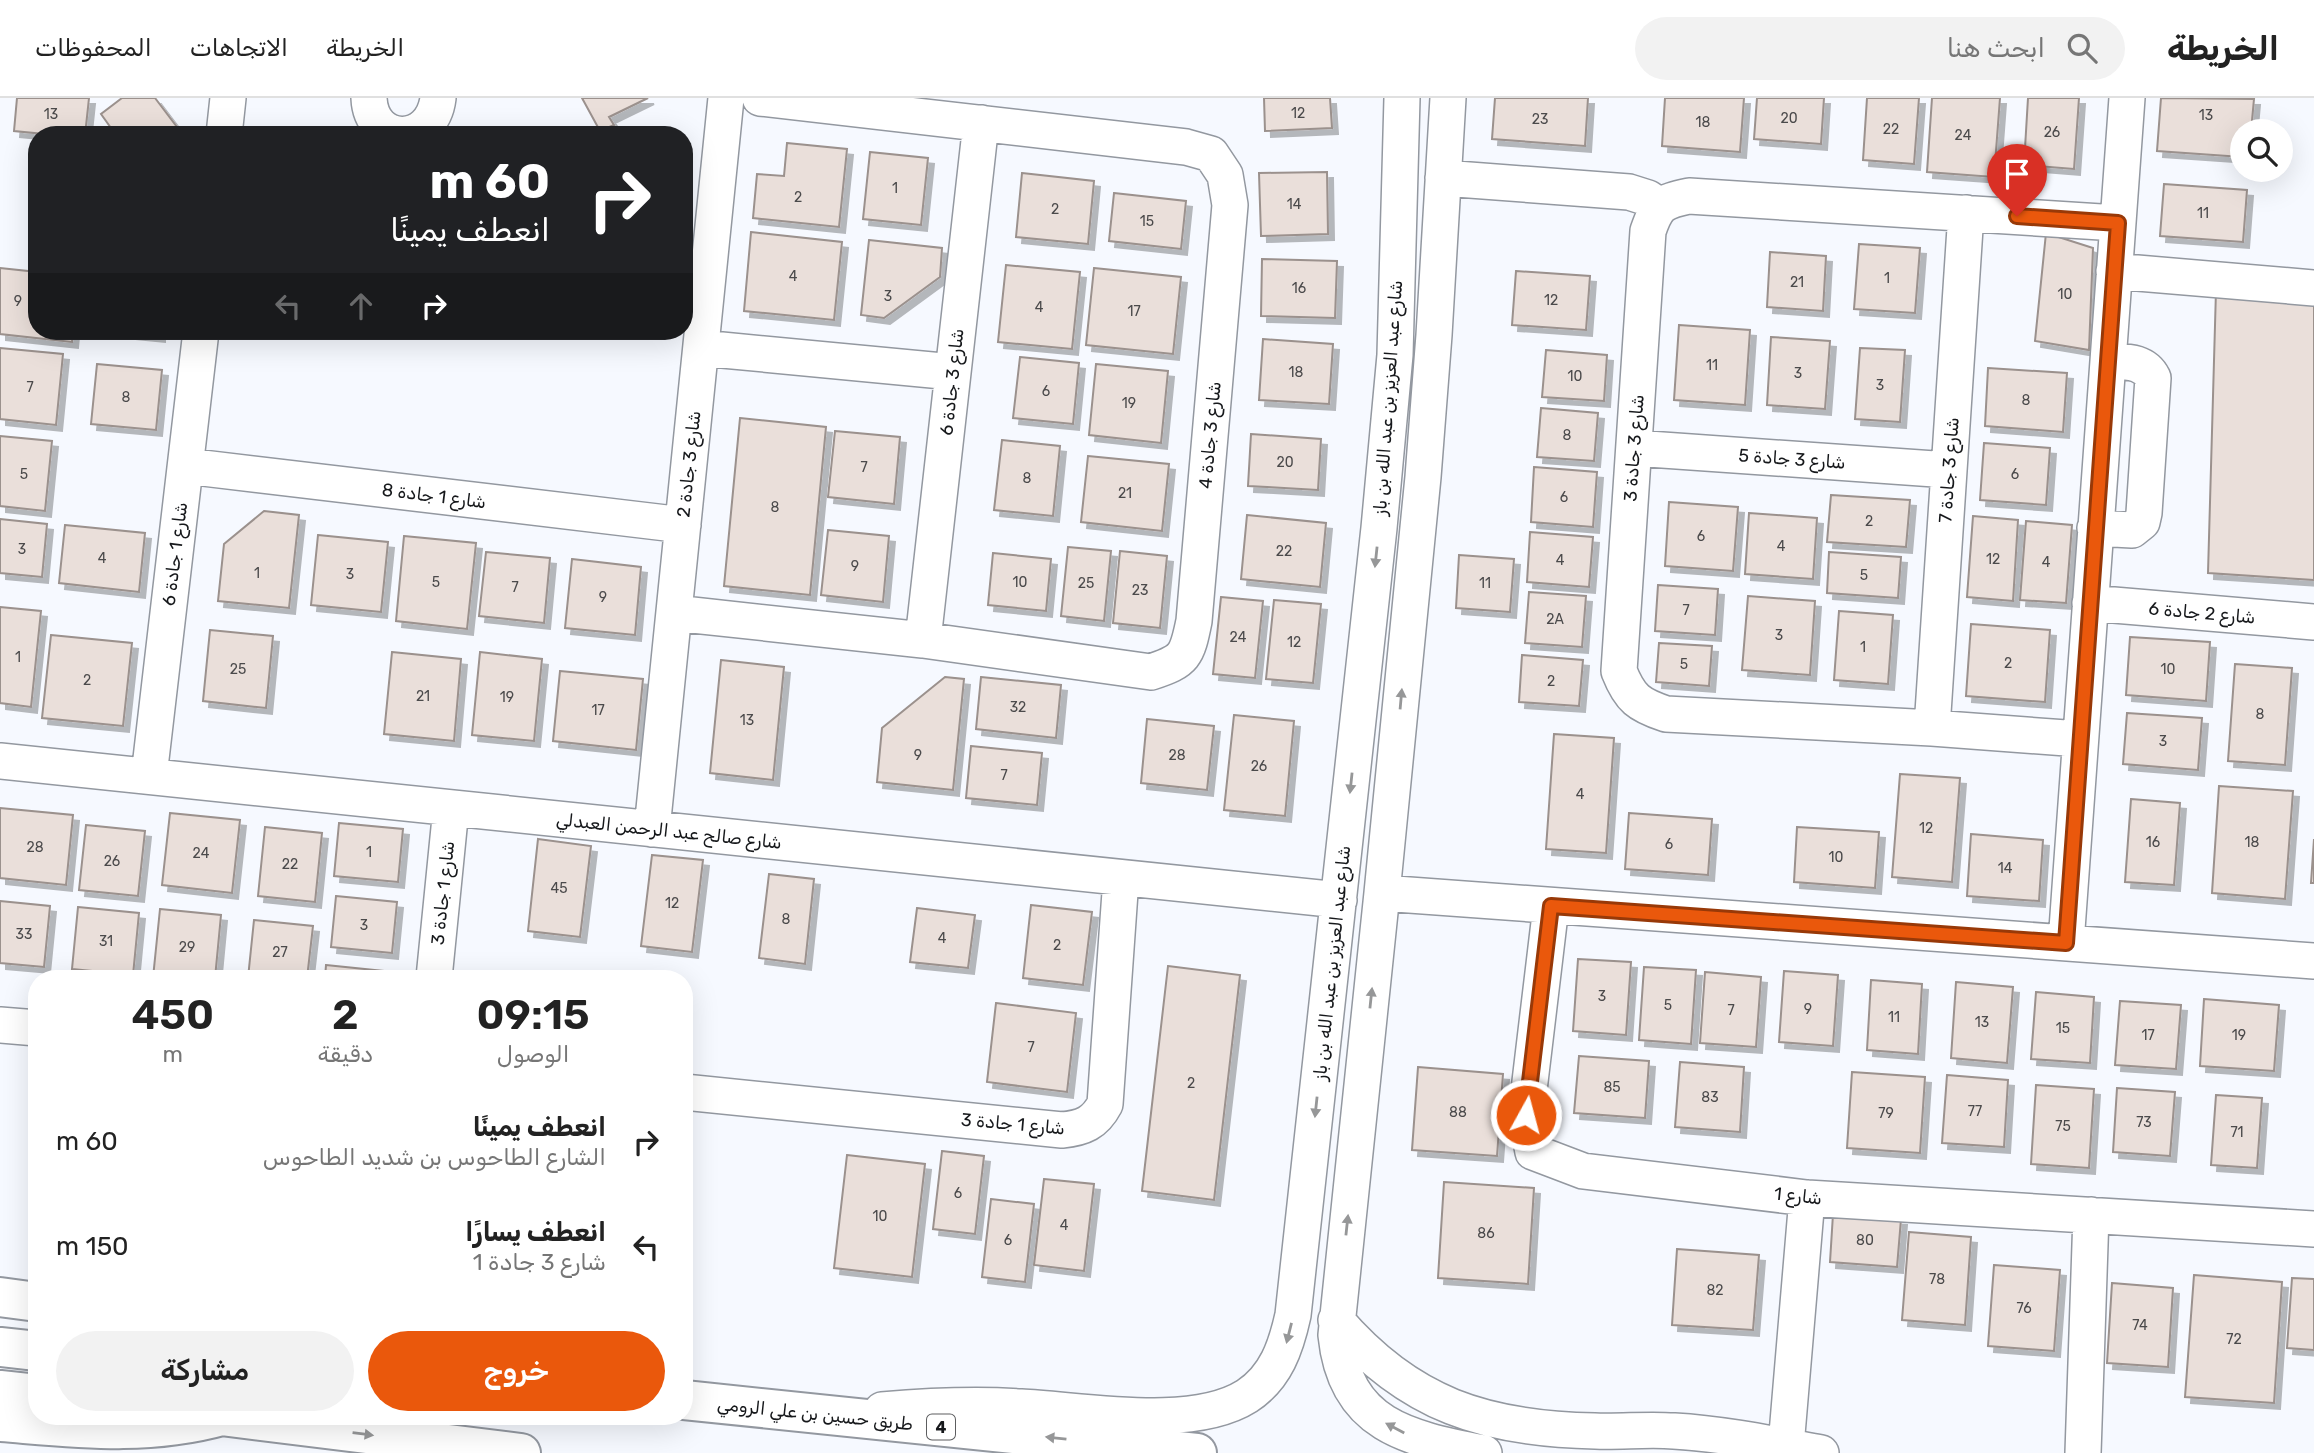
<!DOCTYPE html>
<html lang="ar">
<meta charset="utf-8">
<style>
:root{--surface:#fff;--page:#f2f2f2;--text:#222;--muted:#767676;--line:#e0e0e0;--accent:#ea580c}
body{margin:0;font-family:Rubik,Vazirmatn,sans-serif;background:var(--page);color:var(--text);direction:rtl;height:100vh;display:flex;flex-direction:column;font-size:26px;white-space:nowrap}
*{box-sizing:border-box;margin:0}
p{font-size:23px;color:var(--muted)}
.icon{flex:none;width:38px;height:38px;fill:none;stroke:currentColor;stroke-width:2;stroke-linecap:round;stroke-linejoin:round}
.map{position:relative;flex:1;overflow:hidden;direction:ltr}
.side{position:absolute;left:28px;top:872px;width:665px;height:455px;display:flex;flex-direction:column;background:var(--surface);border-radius:28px;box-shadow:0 7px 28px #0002;direction:rtl}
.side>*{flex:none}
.top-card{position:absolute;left:28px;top:28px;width:665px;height:214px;border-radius:28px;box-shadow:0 7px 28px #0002;direction:rtl;background:#202124;color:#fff;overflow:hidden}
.buttons{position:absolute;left:2230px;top:21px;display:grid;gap:14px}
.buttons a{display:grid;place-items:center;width:63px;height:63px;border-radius:50%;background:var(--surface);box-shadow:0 7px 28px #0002;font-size:35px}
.pin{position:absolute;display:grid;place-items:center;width:60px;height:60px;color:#fff;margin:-72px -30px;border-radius:50% 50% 50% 0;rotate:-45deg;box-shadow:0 0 7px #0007}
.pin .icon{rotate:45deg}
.me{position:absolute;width:77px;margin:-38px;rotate:7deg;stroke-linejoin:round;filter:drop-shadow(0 0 5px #0008)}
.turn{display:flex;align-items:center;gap:24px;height:147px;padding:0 28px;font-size:32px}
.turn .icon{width:91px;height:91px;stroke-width:2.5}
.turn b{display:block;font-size:49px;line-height:60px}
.lanes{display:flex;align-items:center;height:66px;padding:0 28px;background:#0003;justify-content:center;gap:35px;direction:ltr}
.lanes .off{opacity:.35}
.eta{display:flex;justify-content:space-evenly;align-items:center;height:119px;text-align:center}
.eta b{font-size:42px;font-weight:600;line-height:49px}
.primary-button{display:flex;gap:14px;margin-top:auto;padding:14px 28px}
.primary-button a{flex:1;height:80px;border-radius:42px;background:var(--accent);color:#fff;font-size:28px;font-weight:600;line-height:80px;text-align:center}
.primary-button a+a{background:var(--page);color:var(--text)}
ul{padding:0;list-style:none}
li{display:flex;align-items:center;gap:21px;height:105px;padding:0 28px}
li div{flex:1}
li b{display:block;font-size:26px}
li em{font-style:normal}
header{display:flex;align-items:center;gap:42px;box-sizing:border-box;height:98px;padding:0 35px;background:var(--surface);border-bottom:2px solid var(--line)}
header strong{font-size:33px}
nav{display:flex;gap:38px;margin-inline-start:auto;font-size:24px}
.search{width:490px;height:63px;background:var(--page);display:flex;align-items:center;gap:18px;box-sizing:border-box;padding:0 24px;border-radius:38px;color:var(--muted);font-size:26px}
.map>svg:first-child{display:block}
.building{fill:#eadfda;stroke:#9b918d;stroke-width:2;filter:url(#shadow)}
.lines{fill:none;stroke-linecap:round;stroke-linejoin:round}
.minor-casing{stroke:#9398a0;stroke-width:38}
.highway-casing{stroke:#9398a0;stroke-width:42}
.minor{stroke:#fff;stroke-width:35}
.highway{stroke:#fff;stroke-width:38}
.oneway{fill:#969798}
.route-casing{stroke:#983908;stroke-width:18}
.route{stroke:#ea580c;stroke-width:12}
.labels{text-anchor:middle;stroke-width:7;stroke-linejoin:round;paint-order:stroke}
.number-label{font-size:14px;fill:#4b4a4b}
.shield{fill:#fff;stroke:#5c5d5f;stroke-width:2}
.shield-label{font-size:16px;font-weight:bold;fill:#16181b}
.street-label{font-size:18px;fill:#16181b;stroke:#fff}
</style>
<header>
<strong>الخريطة</strong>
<div class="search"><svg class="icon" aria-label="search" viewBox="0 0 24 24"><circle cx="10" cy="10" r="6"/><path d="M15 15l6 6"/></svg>ابحث هنا</div>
<nav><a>الخريطة</a><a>الاتجاهات</a><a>المحفوظات</a></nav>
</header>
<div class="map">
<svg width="2314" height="1355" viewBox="0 0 2314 1355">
<defs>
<filter id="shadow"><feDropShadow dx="6" dy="6" stdDeviation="0" flood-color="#0004"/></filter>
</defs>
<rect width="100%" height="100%" fill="#f6f9ff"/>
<path class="building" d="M17,0h72l-4,37h-30l-41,-4z
M122,0h33l28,37h-67l-15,-21z
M582,0h66l-39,19 5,8 -14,6z
M1264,0h66l2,30 -67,3z
M1495,0h93l-3,48 -93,-7z
M1665,0h79l-4,54 -78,-6z
M1757,0h67l-3,46 -67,-5z
M1867,0h52l-5,66 -51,-4z
M1932,0h68l-6,79 -67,-5z
M2028,0h51l-5,71 -50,-4z
M2161,0l93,1 -3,32h-9v26l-85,-6z
M787,45l60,6 -8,78 -86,-9 4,-44 27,2z
M870,54l58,6 -7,67 -58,-6z
M1327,74l1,62 -67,2 -2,-63z
M1022,75l72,8 -6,63 -72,-7z
M2164,86l83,6 -4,52 -83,-6z
M1114,95l72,8 -5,48 -72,-8z
M751,134l91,10 -8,78 -90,-9z
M2046,135l47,15 -4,102 -54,-9z
M869,142l73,8 -2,29 -56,41 -23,-3z
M1859,146l61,4 -5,65 -61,-4z
M1770,154l56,4 -3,55 -56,-4z
M1262,161l75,2 -2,57 -74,-2z
M1006,167l74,7 -8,77 -74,-7z
M0,170l37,4v59h36l-1,11 -72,-8z
M1094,170l87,9 -8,77 -87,-9z
M1516,173l74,5 -4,54 -74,-5z
M2216,192l98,8v282l-106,-7z
M1679,227l71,5 -5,75 -71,-5z
M109,233h50v5z
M1771,239l59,4 -5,68 -58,-4z
M1263,241l70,5 -4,60 -70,-4z
M0,250l63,6 -7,71 -56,-6z
M1860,250l45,2 -5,72 -45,-3z
M1546,252l61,5 -3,46 -62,-4z
M1020,259l59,6 -6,61 -60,-6z
M97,266l65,6 -6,60 -65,-6z
M1096,266l72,7 -7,72 -72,-8z
M1988,270l79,5 -4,59 -78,-6z
M1541,310l57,5 -4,48 -57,-4z
M740,320l86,9 -16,168 -86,-9z
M835,333l65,6 -6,67 -66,-7z
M1251,336l70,5 -3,51 -70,-4z
M0,338l52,5 -7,70 -45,-5z
M1002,342l58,6 -7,70 -59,-6z
M1984,345l66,5 -4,57 -66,-5z
M1088,358l81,8 -7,67 -81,-9z
M1534,369l63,5 -4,55 -62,-5z
M1831,397l79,5 -4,47 -79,-5z
M1669,404l69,5 -5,64 -68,-5z
M264,413l35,4 -10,93 -71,-7 6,-57z
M1749,415l68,5 -4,61 -68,-5z
M1247,417l79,8 -6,64 -79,-8z
M1973,418l45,4 -5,81 -46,-4z
M0,421l47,5 -5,53 -42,-4z
M2026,423l46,4 -6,78 -46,-3z
M65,427l80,8 -6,59 -80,-9z
M828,432l61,6 -6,66 -62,-7z
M1530,434l63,5 -4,50 -62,-5z
M318,437l70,7 -7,70 -70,-7z
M404,438l72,7 -9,86 -71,-8z
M1068,449l43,4 -7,70 -43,-5z
M1120,453l47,5 -7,72 -47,-5z
M486,454l64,6 -6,65 -65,-7z
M1829,454l72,5 -3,41 -71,-5z
M993,455l58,6 -5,52 -58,-6z
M1459,457l55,4 -4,53 -54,-4z
M572,461l69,8 -6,68 -70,-7z
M1658,487l60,4 -3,46 -60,-4z
M1529,494l57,4 -4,51 -57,-4z
M1748,498l67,5 -5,74 -68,-5z
M1221,499l42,4 -8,77 -42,-4z
M1274,502l47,4 -8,79 -47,-4z
M0,509l41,4 -10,96 -31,-4z
M1839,513l54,4 -5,69 -54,-4z
M1971,526l79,6 -5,72 -79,-6z
M210,532l63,6 -7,72 -63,-7z
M51,537l81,8 -9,83 -81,-8z
M2130,539l80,5 -4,59 -80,-6z
M1659,545l53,3 -3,40 -53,-4z
M392,554l69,7 -7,82 -70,-7z
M480,554l62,7 -8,82 -62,-6z
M1522,557l61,5 -4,46 -60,-4z
M721,562l63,7 -11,113 -63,-7z
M2235,566l57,4 -7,97 -57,-4z
M560,573l83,8 -7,71 -83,-9z
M945,579l19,2 -11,111 -76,-8 5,-54z
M981,579l80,8 -5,53 -80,-9z
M2127,615l75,5 -4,52 -75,-6z
M1234,617l60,6 -9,95 -61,-6z
M1147,621l67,7 -7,64 -66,-7z
M1554,636l60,4 -8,115 -60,-4z
M971,648l71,7 -5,52 -71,-7z
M1900,676l60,4 -8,104 -60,-5z
M2219,688l74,5 -8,108 -73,-6z
M2131,701l49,4 -6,82 -49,-3z
M0,710l73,7 -7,70 -66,-7z
M170,715l70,7 -8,73 -70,-8z
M1629,715l83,6 -4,56 -83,-6z
M339,725l64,6 -5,53 -64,-6z
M86,727l59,6 -7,65 -59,-6z
M265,729l57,6 -7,69 -57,-6z
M1797,729l82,5 -4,56 -81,-6z
M1971,736l72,6 -4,61 -72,-5z
M538,741l53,7 -11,91 -52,-6z
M2314,741v44h-3z
M652,757l51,5 -11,92 -51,-6z
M769,776l45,5 -9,85 -46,-6z
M336,798l61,6 -5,51 -61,-6z
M0,803l50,5 -6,61 -44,-4z
M1031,807l61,7 -9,73 -60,-7z
M78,809l61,6 -6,62 -61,-6z
M917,810l58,7 -7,53 -58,-6z
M160,811l61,6 -6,63h-62z
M254,822l59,6 -6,52h-59z
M1578,861l53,3 -5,73 -53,-4z
M326,867l67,7 -1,6h-67z
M1168,868l72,9 -26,225 -72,-9z
M1644,869l52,3 -5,74 -52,-4z
M1784,873l54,4 -5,71 -54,-4z
M1705,874l56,5 -5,70 -56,-4z
M1871,882l51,4 -4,70 -51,-4z
M1956,884l57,5 -6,76 -56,-5z
M2036,894l58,5 -4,66 -59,-4z
M2204,901l75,6 -5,66 -74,-5z
M2120,903l61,4 -5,64 -61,-4z
M996,905l80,10 -9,79 -80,-10z
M1579,958l70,5 -4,57 -71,-5z
M1680,964l64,5 -4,65 -65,-5z
M1418,969l85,7 -6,82 -85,-6z
M1852,974l73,5 -5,76 -73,-5z
M1947,977l61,5 -4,67 -62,-4z
M2036,987l58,4 -5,79 -58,-4z
M2117,990l58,4 -5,64 -57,-4z
M2216,997l46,3 -5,70 -46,-3z
M942,1053l42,5 -9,78 -42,-5z
M847,1057l78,9 -13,113 -78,-9z
M1044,1081l50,5 -10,87 -50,-6z
M1444,1084l90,6 -6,96 -90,-6z
M991,1101l43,5 -9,78 -43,-5z
M1833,1116l68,5 -4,48 -67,-5z
M1909,1134l62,5 -6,88 -63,-5z
M1677,1151l82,6 -6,75 -81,-5z
M1994,1167l66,5 -6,81 -66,-5z
M2194,1177l88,7 -8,121 -89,-6z
M2292,1180l22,1v71l-27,-2z
M2112,1185l61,5 -5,79 -61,-4z"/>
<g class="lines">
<g class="minor-casing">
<path id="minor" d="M369,0c2,48 63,49 69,0
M1448,0l-14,237 -11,142 -41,416 -46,442c9,91 71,103 148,118
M224,37l4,-37
M1443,80l186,14 19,6 12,8
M2114,173l200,17
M701,250l252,24
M1634,350l315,22
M186,368l497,59
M2095,430l37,2 10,-8 2,-9 9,-135c-9,-18 -28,-16 -45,-17
M2090,505l224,19
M674,515l249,27 228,32c34,-11 36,-16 43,-51l36,-416 -5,-30 -14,-21 -25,-7 -426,-49
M923,542l58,-517
M1932,630l34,-515
M2080,641l-148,-11 -266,-14c-27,-9 -36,-15 -47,-43l29,-440c9,-26 13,-29 41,-35l428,27
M0,663l1339,139
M149,678l52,-445
M652,731l74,-731
M1382,795l932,68
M1551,808l-25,209 7,37 50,19 224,27 507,31
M2066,845l61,-845
M434,880l17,-170
M0,927l37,3
M684,994l378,38c21,-2 33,-7 43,-26l16,-226
M1336,1222c73,85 150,109 259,111 26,1 53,-2 79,0 50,3 98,13 147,22
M882,1312c47,-4 93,-6 139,-3 63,3 171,24 226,-11 29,-19 39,-49 46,-81l86,-787 16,-173 7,-257
M1786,1348l21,-248
M2083,1355l8,-238"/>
</g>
<g class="highway-casing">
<path id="highway" d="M0,1199l37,5
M0,1249l37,4
M0,1292l37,4
M684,1302l513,53
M221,1318l300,37
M0,1324c77,6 146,15 222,-6"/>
</g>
<use href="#minor" class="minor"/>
<use href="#highway" class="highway"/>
</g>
<defs><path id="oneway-solid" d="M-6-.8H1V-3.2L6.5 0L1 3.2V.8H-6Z" transform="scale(1.75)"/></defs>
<g class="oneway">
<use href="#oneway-solid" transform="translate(1376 459) rotate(96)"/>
<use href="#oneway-solid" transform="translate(1401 601) rotate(-85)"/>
<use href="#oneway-solid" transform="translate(1351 685) rotate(96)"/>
<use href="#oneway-solid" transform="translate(1371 900) rotate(-84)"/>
<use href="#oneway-solid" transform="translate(1316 1009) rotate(96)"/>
<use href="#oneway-solid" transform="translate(1347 1127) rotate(-84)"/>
<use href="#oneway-solid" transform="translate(1289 1235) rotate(104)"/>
<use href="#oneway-solid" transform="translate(1395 1330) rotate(-152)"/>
<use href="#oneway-solid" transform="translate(363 1336) rotate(7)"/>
<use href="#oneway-solid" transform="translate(1056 1340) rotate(-174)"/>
</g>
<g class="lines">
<g class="route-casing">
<path id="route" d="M1526,1017l25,-209 515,37 52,-720 -101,-7"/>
</g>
<use href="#route" class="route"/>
</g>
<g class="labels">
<g class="number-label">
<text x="1298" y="20">12</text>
<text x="51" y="21">13</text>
<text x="2206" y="22">13</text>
<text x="1789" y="25">20</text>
<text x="1540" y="26">23</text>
<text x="1703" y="29">18</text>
<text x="1891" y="36">22</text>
<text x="2052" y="39">26</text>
<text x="1963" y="42">24</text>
<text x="895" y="95">1</text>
<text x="798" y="104">2</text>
<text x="1294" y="111">14</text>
<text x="1055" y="116">2</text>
<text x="2203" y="120">11</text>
<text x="1147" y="128">15</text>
<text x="793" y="183">4</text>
<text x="1887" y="185">1</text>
<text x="1797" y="189">21</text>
<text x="1299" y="195">16</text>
<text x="2065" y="201">10</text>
<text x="888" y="203">3</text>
<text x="1551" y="207">12</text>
<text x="18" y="208">9</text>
<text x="1039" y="214">4</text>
<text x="1134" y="218">17</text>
<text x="1712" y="272">11</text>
<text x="1296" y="279">18</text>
<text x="1798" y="280">3</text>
<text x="1575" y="283">10</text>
<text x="1880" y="292">3</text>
<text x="30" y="294">7</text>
<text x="1046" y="298">6</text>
<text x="126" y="304">8</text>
<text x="2026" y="307">8</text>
<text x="1129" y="310">19</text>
<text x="1567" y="342">8</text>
<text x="1285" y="369">20</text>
<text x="864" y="374">7</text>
<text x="24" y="381">5</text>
<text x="2015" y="381">6</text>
<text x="1027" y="385">8</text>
<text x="1125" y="400">21</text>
<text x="1564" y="404">6</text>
<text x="775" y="414">8</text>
<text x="1869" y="428">2</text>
<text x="1701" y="443">6</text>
<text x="1781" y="453">4</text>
<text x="22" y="456">3</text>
<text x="1284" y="458">22</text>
<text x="102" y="465">4</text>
<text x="1993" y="466">12</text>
<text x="1560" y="467">4</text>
<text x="2046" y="469">4</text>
<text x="855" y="473">9</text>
<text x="257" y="480">1</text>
<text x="350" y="481">3</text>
<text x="1864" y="482">5</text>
<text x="436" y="489">5</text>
<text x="1020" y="489">10</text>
<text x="1086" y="490">25</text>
<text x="1485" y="490">11</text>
<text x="515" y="494">7</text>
<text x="1140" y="497">23</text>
<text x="603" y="504">9</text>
<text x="1686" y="517">7</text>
<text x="1555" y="526">2A</text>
<text x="1779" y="542">3</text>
<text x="1238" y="544">24</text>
<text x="1294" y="549">12</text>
<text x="1863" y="554">1</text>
<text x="18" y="564">1</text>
<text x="2008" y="570">2</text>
<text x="1684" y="571">5</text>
<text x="238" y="576">25</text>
<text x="2168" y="576">10</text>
<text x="87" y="587">2</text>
<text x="1551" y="588">2</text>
<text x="423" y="603">21</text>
<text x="507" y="604">19</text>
<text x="1018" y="614">32</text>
<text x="598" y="617">17</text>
<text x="2260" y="621">8</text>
<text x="747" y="627">13</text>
<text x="2163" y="648">3</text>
<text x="918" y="662">9</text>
<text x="1177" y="662">28</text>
<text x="1259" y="673">26</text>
<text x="1004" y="682">7</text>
<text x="1580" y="701">4</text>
<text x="1926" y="735">12</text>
<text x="2153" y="749">16</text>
<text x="2252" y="749">18</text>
<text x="1669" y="751">6</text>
<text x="35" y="754">28</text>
<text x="369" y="759">1</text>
<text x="201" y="760">24</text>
<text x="1836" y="764">10</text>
<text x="112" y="768">26</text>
<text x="290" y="771">22</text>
<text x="2005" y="775">14</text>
<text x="559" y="795">45</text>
<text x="672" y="810">12</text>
<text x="786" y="826">8</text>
<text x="364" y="832">3</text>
<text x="24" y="841">33</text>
<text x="942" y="845">4</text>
<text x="106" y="848">31</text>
<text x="1057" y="852">2</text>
<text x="187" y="854">29</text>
<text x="280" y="859">27</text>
<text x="1602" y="903">3</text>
<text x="1668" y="912">5</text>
<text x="1808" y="916">9</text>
<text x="1731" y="917">7</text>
<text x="1894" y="924">11</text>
<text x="1982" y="929">13</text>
<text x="2063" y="935">15</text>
<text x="2148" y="942">17</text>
<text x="2239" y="942">19</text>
<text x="1031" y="954">7</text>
<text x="1191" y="990">2</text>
<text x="1612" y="994">85</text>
<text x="1710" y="1004">83</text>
<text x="1975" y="1018">77</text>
<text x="1458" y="1019">88</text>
<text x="1886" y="1020">79</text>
<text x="2144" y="1029">73</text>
<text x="2063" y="1033">75</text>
<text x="2237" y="1039">71</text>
<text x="958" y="1100">6</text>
<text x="880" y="1123">10</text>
<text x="1064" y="1132">4</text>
<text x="1486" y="1140">86</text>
<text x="1008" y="1147">6</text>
<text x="1865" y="1147">80</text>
<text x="1937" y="1186">78</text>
<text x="1715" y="1197">82</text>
<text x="2024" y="1215">76</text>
<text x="2140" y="1232">74</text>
<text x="2234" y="1246">72</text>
</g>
<rect class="shield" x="927" y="1316.5" width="28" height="25" rx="5"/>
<g class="shield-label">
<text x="941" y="1335">4</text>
</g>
<g class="street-label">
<text transform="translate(952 284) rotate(-84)" y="6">شارع 3 جادة 6</text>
<text transform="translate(1388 300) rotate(-86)" y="6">شارع عبد العزيز بن عبد الله بن باز</text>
<text transform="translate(1210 337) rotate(-85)" y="6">شارع 3 جادة 4</text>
<text transform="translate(1634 350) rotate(-86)" y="6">شارع 3 جادة 3</text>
<text transform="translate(1792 361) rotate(4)" y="6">شارع 3 جادة 5</text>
<text transform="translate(689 366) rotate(-84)" y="6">شارع 3 جادة 2</text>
<text transform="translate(1949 372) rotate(-86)" y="6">شارع 3 جادة 7</text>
<text transform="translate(434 398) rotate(7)" y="6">شارع 1 جادة 8</text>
<text transform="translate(175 456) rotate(-83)" y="6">شارع 1 جادة 6</text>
<text transform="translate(2202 515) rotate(5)" y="6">شارع 2 جادة 6</text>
<text transform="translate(669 733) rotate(6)" y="6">شارع صالح عبد الرحمن العبدلي</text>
<text transform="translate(443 795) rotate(-84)" y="6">شارع 1 جادة 3</text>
<text transform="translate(1332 865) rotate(-84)" y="6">شارع عبد العزيز بن عبد الله بن باز</text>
<text transform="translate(1013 1026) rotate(5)" y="6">شارع 1 جادة 3</text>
<text transform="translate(1798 1098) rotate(6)" y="6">شارع 1</text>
<text transform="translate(815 1316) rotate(6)" y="6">طريق حسين بن علي الرومي</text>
</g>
</g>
</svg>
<div class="buttons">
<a><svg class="icon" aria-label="search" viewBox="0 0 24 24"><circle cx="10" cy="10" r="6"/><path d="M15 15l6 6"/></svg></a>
</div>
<div class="pin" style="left:2017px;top:118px;background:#d93025"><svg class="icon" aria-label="arrive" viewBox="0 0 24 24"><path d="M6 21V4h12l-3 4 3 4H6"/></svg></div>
<svg class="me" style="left:1526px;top:1017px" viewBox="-20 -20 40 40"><circle r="17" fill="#ea580c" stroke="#fff" stroke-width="3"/><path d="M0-11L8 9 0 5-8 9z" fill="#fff"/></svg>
<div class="top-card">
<div class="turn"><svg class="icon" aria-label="right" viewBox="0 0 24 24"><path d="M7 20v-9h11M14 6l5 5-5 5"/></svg><div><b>60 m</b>انعطف يمينًا</div></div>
<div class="lanes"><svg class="icon off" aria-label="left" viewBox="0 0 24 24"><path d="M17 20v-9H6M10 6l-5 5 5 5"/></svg><svg class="icon off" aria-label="ahead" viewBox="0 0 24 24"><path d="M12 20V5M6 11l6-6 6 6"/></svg><svg class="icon" aria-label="right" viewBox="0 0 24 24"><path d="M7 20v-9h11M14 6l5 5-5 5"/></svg></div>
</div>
<section class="side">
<div class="eta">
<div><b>09:15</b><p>الوصول</p></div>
<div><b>2</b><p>دقيقة</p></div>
<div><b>450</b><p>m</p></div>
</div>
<ul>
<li><svg class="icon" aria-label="right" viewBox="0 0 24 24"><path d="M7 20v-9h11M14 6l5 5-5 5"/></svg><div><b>انعطف يمينًا</b><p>الشارع الطاحوس بن شديد الطاحوس</p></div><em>60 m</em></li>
<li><svg class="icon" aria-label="left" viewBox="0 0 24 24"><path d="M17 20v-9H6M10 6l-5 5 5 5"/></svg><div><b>انعطف يسارًا</b><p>شارع 3 جادة 1</p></div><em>150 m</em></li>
</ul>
<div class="primary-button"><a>خروج</a><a>مشاركة</a></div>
</section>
</div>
